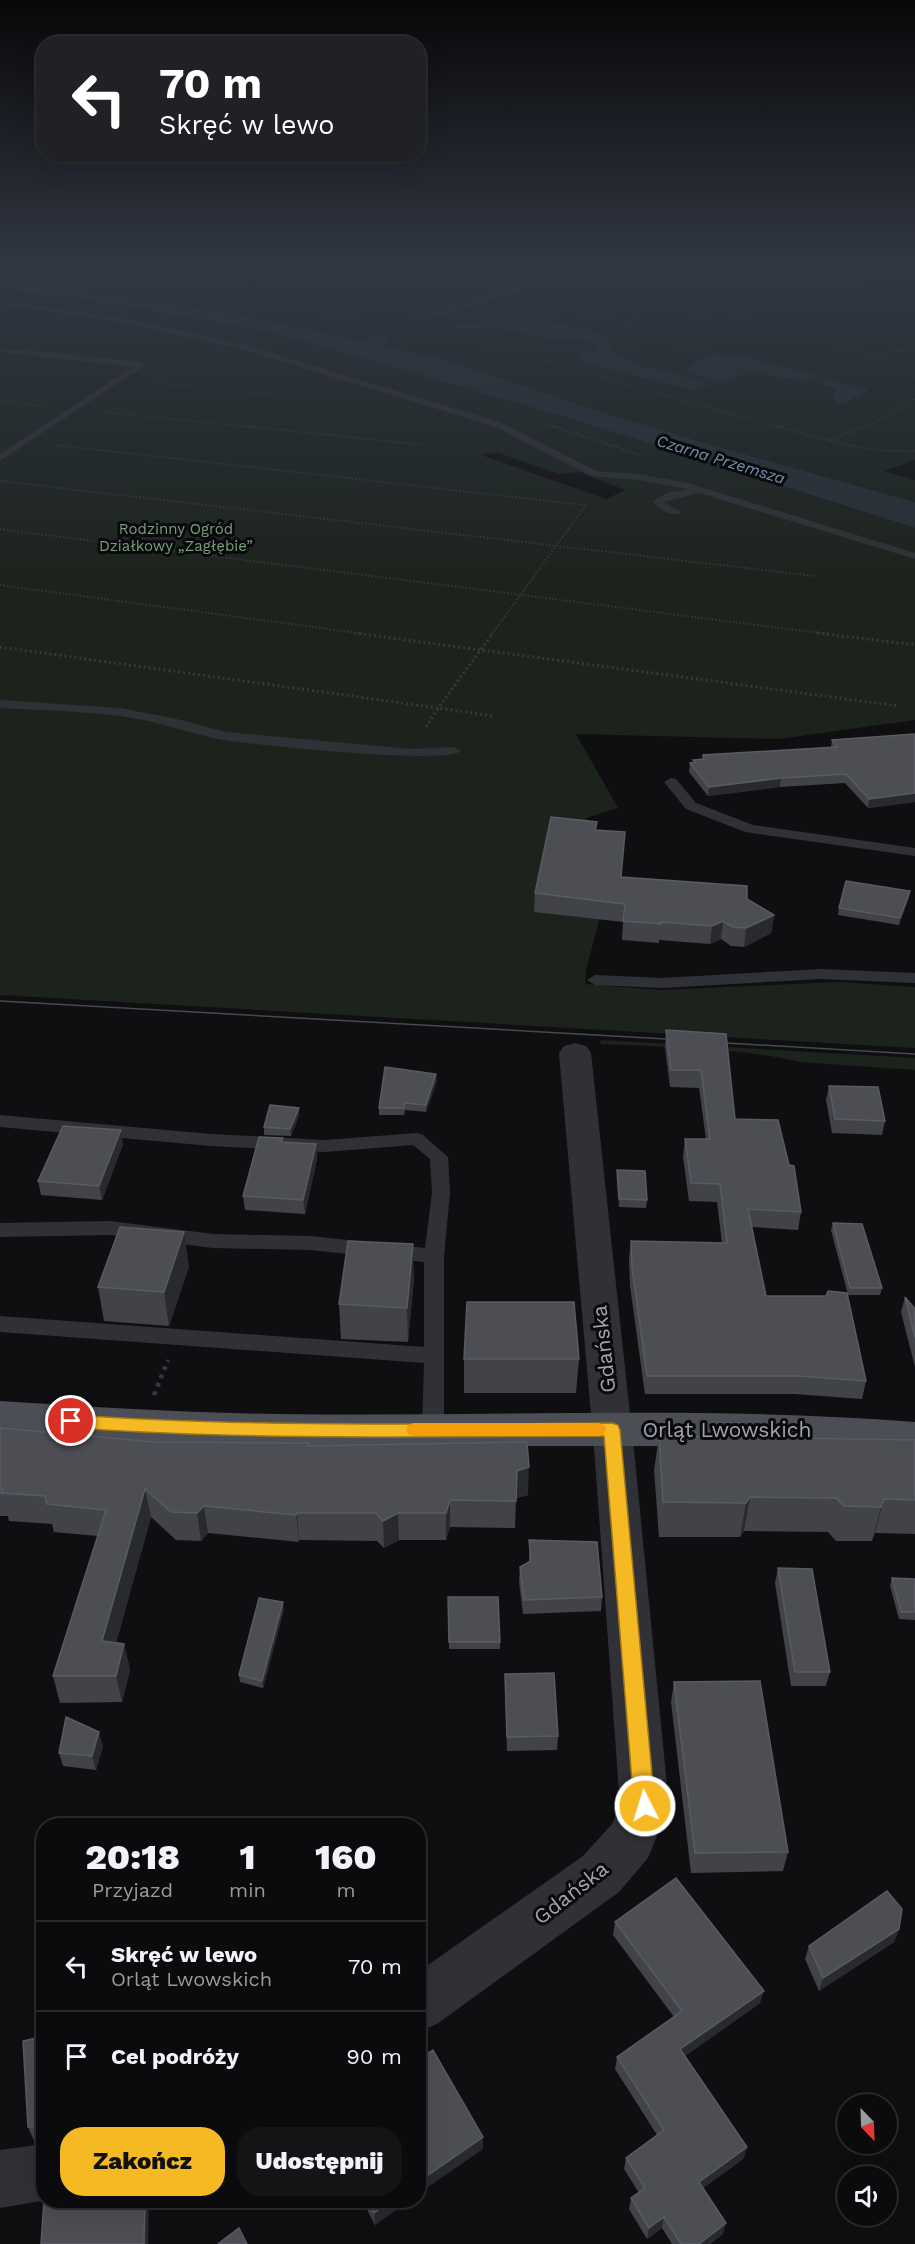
<!DOCTYPE html>
<html lang="pl">
<meta charset="utf-8">
<style>
:root{--surface:#0b0b0d;--page:#141416;--text:#f1f3f6;--muted:#9a9b9d;--line:#2b2b2e;--accent:#f5ba23}
body{margin:0;font-family:"Work Sans",sans-serif;background:var(--page);color:var(--text);height:100vh;display:flex;flex-direction:column;font-size:22px;white-space:nowrap}
*{box-sizing:border-box;margin:0}
p{font-size:20px;color:var(--muted)}
.icon{flex:none;width:33px;height:33px;fill:none;stroke:currentColor;stroke-width:2;stroke-linecap:round;stroke-linejoin:round}
.map{position:relative;flex:1;overflow:hidden}
.panel{position:absolute;left:36px;top:1818px;width:390px;height:390px;display:flex;flex-direction:column;background:var(--surface);border-radius:24px;box-shadow:0 6px 24px #0002,0 0 0 2px var(--line)}
.panel>*{flex:none}
.hud{position:absolute;left:36px;top:36px;width:390px;height:126px;border-radius:24px;box-shadow:0 6px 24px #0002,0 0 0 2px var(--line);background:#202124;color:#fff;overflow:hidden}
.needle{width:39px;rotate:157deg}
.controls{position:absolute;left:837px;top:2094px;display:grid;gap:12px}
.controls a{display:grid;place-items:center;width:60px;height:60px;border-radius:50%;background:var(--surface);box-shadow:0 6px 24px #0002,0 0 0 2px var(--line);font-size:30px}
.pin{position:absolute;display:grid;place-items:center;width:51px;height:51px;color:#fff;margin:-26px;border:3px solid #fff;border-radius:50%;box-shadow:0 2px 6px #0007}
.me{position:absolute;width:66px;margin:-33px;rotate:355deg;stroke-linejoin:round;filter:drop-shadow(0 0 4px #0008)}
.turn{display:flex;align-items:center;gap:21px;height:126px;padding:0 24px;font-size:27px}
.turn .icon{width:78px;height:78px;stroke-width:2.5}
.turn b{display:block;font-size:42px;line-height:51px}
.eta{display:flex;justify-content:space-evenly;align-items:center;height:102px;text-align:center}
.eta b{font-size:36px;font-weight:800;line-height:42px}
.primary-button{display:flex;gap:12px;margin-top:auto;padding:12px 24px}
.primary-button a{flex:1;height:69px;border-radius:24px;background:var(--accent);color:#111;font-size:24px;font-weight:800;line-height:69px;text-align:center}
.primary-button a+a{background:var(--page);color:var(--text)}
ul{padding:0;list-style:none}
li{display:flex;align-items:center;gap:18px;height:90px;padding:0 24px;border-top:2px solid var(--line)}
li div{flex:1}
li b{display:block;font-size:22px}
li em{font-style:normal}
.map>svg:first-child{display:block}
.green{fill:#1c231d;fill-rule:evenodd}
.water{fill:#282f36}
.lines{fill:none;stroke-linecap:round;stroke-linejoin:round}
.canal{fill:#282f36;fill-rule:evenodd}
.path-far3{stroke:#36383d;stroke-width:1.5;stroke-dasharray:1.5 2;stroke-linecap:butt}
.path-far2{stroke:#36383d;stroke-width:2;stroke-dasharray:1.5 2;stroke-linecap:butt}
.path-far1{stroke:#36383d;stroke-width:3;stroke-dasharray:2 3;stroke-linecap:butt}
.path{stroke:#36383d;stroke-width:4.5;stroke-dasharray:4 5;stroke-linecap:butt}
.service{fill:#303136;fill-rule:evenodd}
.minor{fill:#303136;fill-rule:evenodd}
.primary{fill:#4c4e55;fill-rule:evenodd}
.tram{stroke:#47494f;stroke-width:1.5}
.wall{fill:#424349}
.shaded-wall{fill:#292a2e}
.building{fill:#4c4e54;stroke:#595b63;stroke-width:1.5}
.route{fill:#f5ba23;stroke:#9f7917;stroke-width:1.5}
.slow{fill:#f59e0b}
.labels{text-anchor:middle;stroke-width:6;stroke-linejoin:round;paint-order:stroke}
.far-park-label{font-size:15px;fill:#769e7b;stroke:#0a0a0c}
.far-water-label{font-size:16px;font-style:italic;fill:#7591af;stroke:#0a0a0c}
.near-street-label{font-size:21px;fill:#a0a4b2;stroke:#0a0a0c}
</style>
<div class="map">
<svg width="915" height="2244" viewBox="0 0 915 2244">
<rect width="100%" height="100%" fill="#0f0f11"/>
<path class="green" d="M0,267h798l117,24v169l-31,11 31,9v22l-203,-57 -123,-37 -132,-45 -46,-11 -190,-41 -221,-30z
M0,289l72,8 199,35 304,88 340,108v192l-136,19 -203,-5 42,74 -32,10 20,27 -3,60 -17,65 -1,14 76,6 177,-8 77,5v61l-915,-53zM496,452l64,22 20,-2 45,18 -19,9 -125,-44z
M601,1040l314,18v12l-115,-8c-60,-15 -137,-15 -200,-18z"/>
<path class="water" d="M0,281l221,30 190,41 46,11 132,45 123,37 203,57v26l-340,-108 -304,-88 -199,-35 -72,-8z
M505,319c34,1 72,4 104,19l3,12 27,15 71,19 -16,6 -113,-28 -3,-7 20,-5 -2,-8 -45,-3 -47,-10h-47l-1,-4z
M710,353l31,3 77,19 -13,6 -57,-9 -24,10 -41,-10z
M829,379l40,11 -26,14 -9,-2 1,-14 -18,-5z"/>
<g class="lines">
<path class="canal" d="M572,267h21l-2,3 -166,51h-10l-2,-3 2,-3z
M384,334l8,5 -3,3 -29,9 -8,-5 2,-3z"/>
<path class="path-far3" d="M51,267l216,34 240,49 274,78
M596,267l-38,11 -14,10 -1,5 7,10c19,4 36,-2 55,-2 46,1 92,10 134,30v4c-17,13 -49,9 -69,9
M655,267v17l5,6 16,7c-19,6 -43,11 -48,33 8,43 63,46 98,55
M694,267l53,11
M724,267l191,35
M251,273l22,-6
M754,279l161,32
M531,312l23,2 13,-3 37,8 33,3h80
M728,322l28,2
M421,332c29,-20 61,-12 94,-17 24,-4 45,-18 70,-24 55,-12 113,-10 170,-12l-79,18 197,58 23,10 19,13
M510,349l122,-4
M885,353l30,-4
M550,362l11,-10 12,-5
M150,382l120,12
M795,388l78,-33 42,-9
M0,401l44,5
M105,412l154,16
M548,425l9,3
M862,428l34,-16 19,-13"/>
<path class="path-far2" d="M245,426l178,19
M553,426l90,30
M776,426c46,13 91,27 139,25
M831,440l35,-14
M56,445l529,60
M0,481l815,95
M0,529l829,105
M0,585l365,49
M492,634l94,-129"/>
<path class="path-far1" d="M354,633l545,73
M817,633l98,12
M0,647l438,61 55,-75
M426,727l12,-19 55,8"/>
<path class="path" d="M154,1395l14,-35"/>
<path class="service" d="M0,300l126,19 120,26 256,78 94,48 42,3 50,9 227,70v6l-216,-66 -35,9 18,10c-9,7 -23,-3 -29,-11l14,-8 21,-4 -50,-9 -47,-4 -95,-49 -255,-78 -115,-26 -126,-19z
M0,348l141,14 4,3 -145,96v-7l133,-87 -133,-15z
M0,700l119,8 54,10 53,14 184,17 44,-2 7,4c-14,14 -206,-6 -236,-11 -36,-6 -70,-20 -106,-24 -40,-5 -80,-6 -119,-8z
M671,778l5,1 20,24 57,22 162,23v8l-170,-24 -59,-23 -22,-27z
M821,969l94,4v10l-94,-4 -159,9 -67,-3 -8,-5 8,-5 67,3z
M0,1115l211,19 114,6 92,-7 6,2 25,22 2,36 -6,63v173l-3,6 -8,3 -8,-3 -3,-6 2,-66 -424,-31v-16l424,31v-85l-114,-12 -97,-2 -103,-13 -110,2v-14l110,-2 103,13 97,2 115,12 7,-55 -2,-34 -17,-14 -88,7 -114,-6 -211,-19z"/>
<path class="minor" d="M575,1043l11,3 5,7 44,407 34,346 -21,52 -29,34 -182,132 -19,8v-60l165,-116 29,-32 8,-18 -25,-346 -36,-407 5,-7z
M44,2144v56h3l-47,8v-58z"/>
<path class="primary" d="M0,1401c93,6 187,12 280,13 212,3 424,-9 635,8v32l-95,-8h-540l-121,-3 -159,-12z"/>
<path class="tram" d="M0,1001l683,39
M710,1042l205,12"/>
</g>
<path class="wall" d="M915,734v68l-47,6 -23,-25 -65,4 -72,9 -19,-24 1,-9h3v-3l9,-1 1,-4 128,-8 1,-7z
M597,822l-1,8 25,47 126,22 27,16 -3,18 -27,14 -13,-1 -10,-7 -11,5 -51,-4v3l-37,-3 1,-18 -89,-10 1,-19z
M910,891l-11,34 -61,-10 1,-7z
M666,1030l60,4 9,85 66,93 -3,18 -46,-3 14,69 100,85 -4,18 -68,-5h-149l-15,-108 -1,-27 2,-18 91,2 -5,-41 -28,-1 -6,-44 2,-18h21l-7,-51 -29,-1 -5,-40z
M437,1081l-11,31 -21,-2 -1,5h-25v-7z
M829,1086l56,35 -3,14 -50,-2 -6,-33z
M299,1108v7l-8,21 -27,-1v-8z
M283,1143l33,1 1,15 -12,55 -60,-4 -2,-14z
M123,1144l-21,56 -61,-5 -3,-14z
M617,1170l30,30 -1,8 -27,-1 -2,-30z
M833,1223l49,65 -2,7h-32l-17,-65z
M189,1266l-20,60 -65,-5 -6,-34z
M414,1278l-6,64 -67,-3 -2,-35z
M905,1297l10,12v58l-14,-55z
M464,1359h115l-3,34h-112z
M0,1428l155,14 154,4 219,49 -12,3 -1,30 -65,-1 -4,13h-47l-15,8 -7,-7 -78,-1v2l-91,-9 -7,8 -25,-1 -25,-23 -35,126 8,1 6,26 -8,32 -62,1 -7,-27 45,-140 -44,-4 -2,-8 -43,-3 -1,-5h-8z
M659,1436l256,4v94l-40,-1 -3,8h-36l-8,-9 -84,-1 -4,6h-81l-5,-67z
M529,1540l73,57 -1,14 -78,3 -4,-32 1,-15 9,-5z
M778,1568l52,104 -4,14h-35l-16,-103z
M892,1578l23,1v41l-16,-1 -9,-33z
M448,1597l52,45v7h-51z
M284,1609l-21,79 -23,-6 -1,-7z
M505,1674l53,62 -1,14 -50,1z
M674,1682l114,170 -5,19 -92,2 -20,-171z
M103,1746l-7,24 -33,-4 -4,-13z
M615,1922l145,81 -75,53 62,91 -4,12 -40,29 20,46 -13,10h-38l-10,-16 -15,11 -18,-30 2,-11 8,-5 -15,-24 2,-11 31,-23 -42,-66 2,-12 57,-40 -61,-82z
M899,1929l-5,13 -75,49 -14,-32 4,-13z
M44,2036v107h-9l-7,-16z
M362,2200h47l-34,25z"/>
<path class="shaded-wall" d="M781,778l-1,9 -72,9 1,-9z
M915,793v9l-47,6 1,-9z
M910,891l-1,7 -10,27 1,-7z
M774,915l-3,18 -27,14 2,-19z
M723,921l-2,18 -11,5 2,-18z
M436,1074l1,7 -11,31v-7z
M299,1108v7l-8,21 -1,-7z
M121,1130l2,14 -21,56 -3,-14z
M316,1144l1,15 -12,55 -2,-14z
M184,1232l5,34 -20,60 -5,-34z
M413,1244l1,34 -6,64 -1,-34z
M529,1467l-1,28 -12,3 1,-27z
M145,1489l6,28 -42,151 -7,-27z
M750,1497l-6,34 -4,6 6,-34z
M884,1499l-9,34 -3,8 9,-34z
M450,1500v27l-4,13v-27z
M204,1506l4,27 -7,8 -4,-28z
M297,1513l2,27v2l-3,-27z
M398,1513l1,27 -15,8 -1,-27z
M283,1602l1,7 -21,79 -1,-7z
M124,1644l6,26 -8,32 -6,-26z
M99,1732l4,14 -7,24 -4,-14z
M899,1929l-5,13 -75,49 4,-13z
M764,1991l-4,12 -83,59 3,-13z
M44,2133v10l-4,-9z
M483,2137v12l-65,45v-12z
M747,2147l-4,12 -47,34 3,-11z
M145,2200h4l-1,44h-4z
M392,2200h17l-34,25 -1,-12z
M664,2217l-2,11 -15,11 2,-11z
M726,2223l-3,11 -13,10h-11z"/>
<path class="building" d="M915,734v59l-46,6 -23,-25 -65,4 -72,9 -19,-24 5,-1 -2,-2 11,-1 -1,-4 134,-8 -5,-7z
M551,817l46,5 -2,8 30,2 -4,45 126,9v13l27,16 -28,13 -13,-1 -10,-6 -11,5 -51,-4v2l-38,-3 2,-17 -90,-11z
M846,881l64,10 -10,27 -61,-10z
M666,1030l60,4 9,85 43,1 11,45 5,1 7,46 -53,-3 18,87h60l2,-5 19,2 19,88 -68,-5h-151l-15,-109 -1,-26 96,2 -7,-59 -29,-1 -6,-44h25l-9,-69h-30z
M385,1067l51,7 -10,31 -21,-2 -1,5h-25z
M829,1086l49,1 7,34 -50,-2z
M270,1105l29,3 -9,21 -26,-2z
M63,1126l58,4 -22,56 -61,-5z
M259,1137l24,1 -2,4 35,2 -13,56 -60,-4z
M617,1170l28,1 2,29 -28,-1z
M833,1223l29,1 20,64h-32z
M120,1227l64,5 -20,60 -66,-5z
M348,1241l65,3 -6,64 -68,-4z
M905,1297l10,12v29z
M467,1302h107l5,57h-115z
M0,1428l155,14 154,1 -1,3 219,-4 2,25 -12,4 -1,30 -66,-1 -4,13h-48l-15,8 -7,-8h-79l-1,2 -92,-9 -7,7 -26,-1 -26,-23 -43,152 22,3 -8,32h-63l53,-166 -59,-6 -2,-8 -44,-3 2,-4h-3z
M659,1436l256,4v60l-31,-1 -3,8 -37,-1 -8,-8 -86,-1 -4,6 -83,-1z
M529,1540l68,2 5,55 -78,3 -4,-33 11,-6z
M778,1568l34,1 18,103h-35z
M892,1578l23,1v33h-14z
M448,1597h50l2,45h-51z
M259,1598l24,4 -21,79 -23,-6z
M554,1673l4,63 -51,1 -2,-63z
M760,1681l28,171 -93,1 -21,-171z
M66,1717l33,15 -7,24 -33,-3z
M676,1878l88,113 -84,58 67,98 -48,35 27,41 -27,21h-18l-17,-27 -15,11 -18,-30 14,-10 -19,-30 38,-28 -47,-73 65,-46 -67,-89z
M887,1891l15,18 -3,20 -76,49 -14,-32z
M44,2036v97l-4,1 -1,-8 -11,1 -5,-86z
M433,2050l50,87 -65,45v-123z
M44,2200h101l-1,44h-103z
M367,2200h25l-18,13z
M239,2228l8,16h-29z"/>
<linearGradient id="sky" x2="0" y2="1"><stop stop-color="#080809"/><stop offset="0.46" stop-color="#313743"/><stop offset="1" stop-color="#313743" stop-opacity="0"/></linearGradient>
<rect width="915" height="581" fill="url(#sky)"/>
<path class="route" d="M71,1415c180,12 360,9 541,8l6,2 2,5 35,376 -3,7 -7,2 -8,-2 -3,-7 -30,-370c-178,1 -356,4 -533,-8l-6,-2 -3,-5 3,-4z"/>
<path class="slow" d="M414,1423h184l6,2 2,5 -2,4 -6,2h-184l-6,-2 -2,-4 2,-5z"/>
<g class="labels">
<g class="far-park-label">
<text x="176" y="534">Rodzinny Ogród<tspan x="176" dy="17">Działkowy „Zagłębie”</tspan></text>
</g>
<g class="far-water-label">
<text transform="translate(721 459) rotate(17)" y="6">Czarna Przemsza</text>
</g>
<g class="near-street-label">
<text transform="translate(604 1349) rotate(-96)" y="7">Gdańska</text>
<text x="727" y="1437">Orląt Lwowskich</text>
<text transform="translate(571 1893) rotate(-38)" y="7">Gdańska</text>
</g>
</g>
</svg>
<div class="controls">
<a><svg class="needle" viewBox="-14 -14 28 28"><path d="M0-13l5 13h-10z" fill="#e53935"/><path d="M0 13l5-13h-10z" fill="#9a9b9d"/></svg></a>
<a><svg class="icon" aria-label="sound" viewBox="0 0 24 24"><path d="M4 9h4l5-4v14l-5-4H4zM17 9q2 3 0 6"/></svg></a>
</div>
<div class="pin" style="left:71px;top:1421px;background:#d93025"><svg class="icon" aria-label="arrive" viewBox="0 0 24 24"><path d="M6 21V4h12l-3 4 3 4H6"/></svg></div>
<svg class="me" style="left:645px;top:1806px" viewBox="-20 -20 40 40"><circle r="17" fill="#f5ba23" stroke="#fff" stroke-width="3"/><path d="M0-11L8 9 0 5-8 9z" fill="#fff"/></svg>
<div class="hud">
<div class="turn"><svg class="icon" aria-label="left" viewBox="0 0 24 24"><path d="M17 20v-9H6M10 6l-5 5 5 5"/></svg><div><b>70 m</b>Skręć w lewo</div></div>
</div>
<section class="panel">
<div class="eta">
<div><b>20:18</b><p>Przyjazd</p></div>
<div><b>1</b><p>min</p></div>
<div><b>160</b><p>m</p></div>
</div>
<ul>
<li><svg class="icon" aria-label="left" viewBox="0 0 24 24"><path d="M17 20v-9H6M10 6l-5 5 5 5"/></svg><div><b>Skręć w lewo</b><p>Orląt Lwowskich</p></div><em>70 m</em></li>
<li><svg class="icon" aria-label="arrive" viewBox="0 0 24 24"><path d="M6 21V4h12l-3 4 3 4H6"/></svg><div><b>Cel podróży</b></div><em>90 m</em></li>
</ul>
<div class="primary-button"><a>Zakończ</a><a>Udostępnij</a></div>
</section>
</div>
